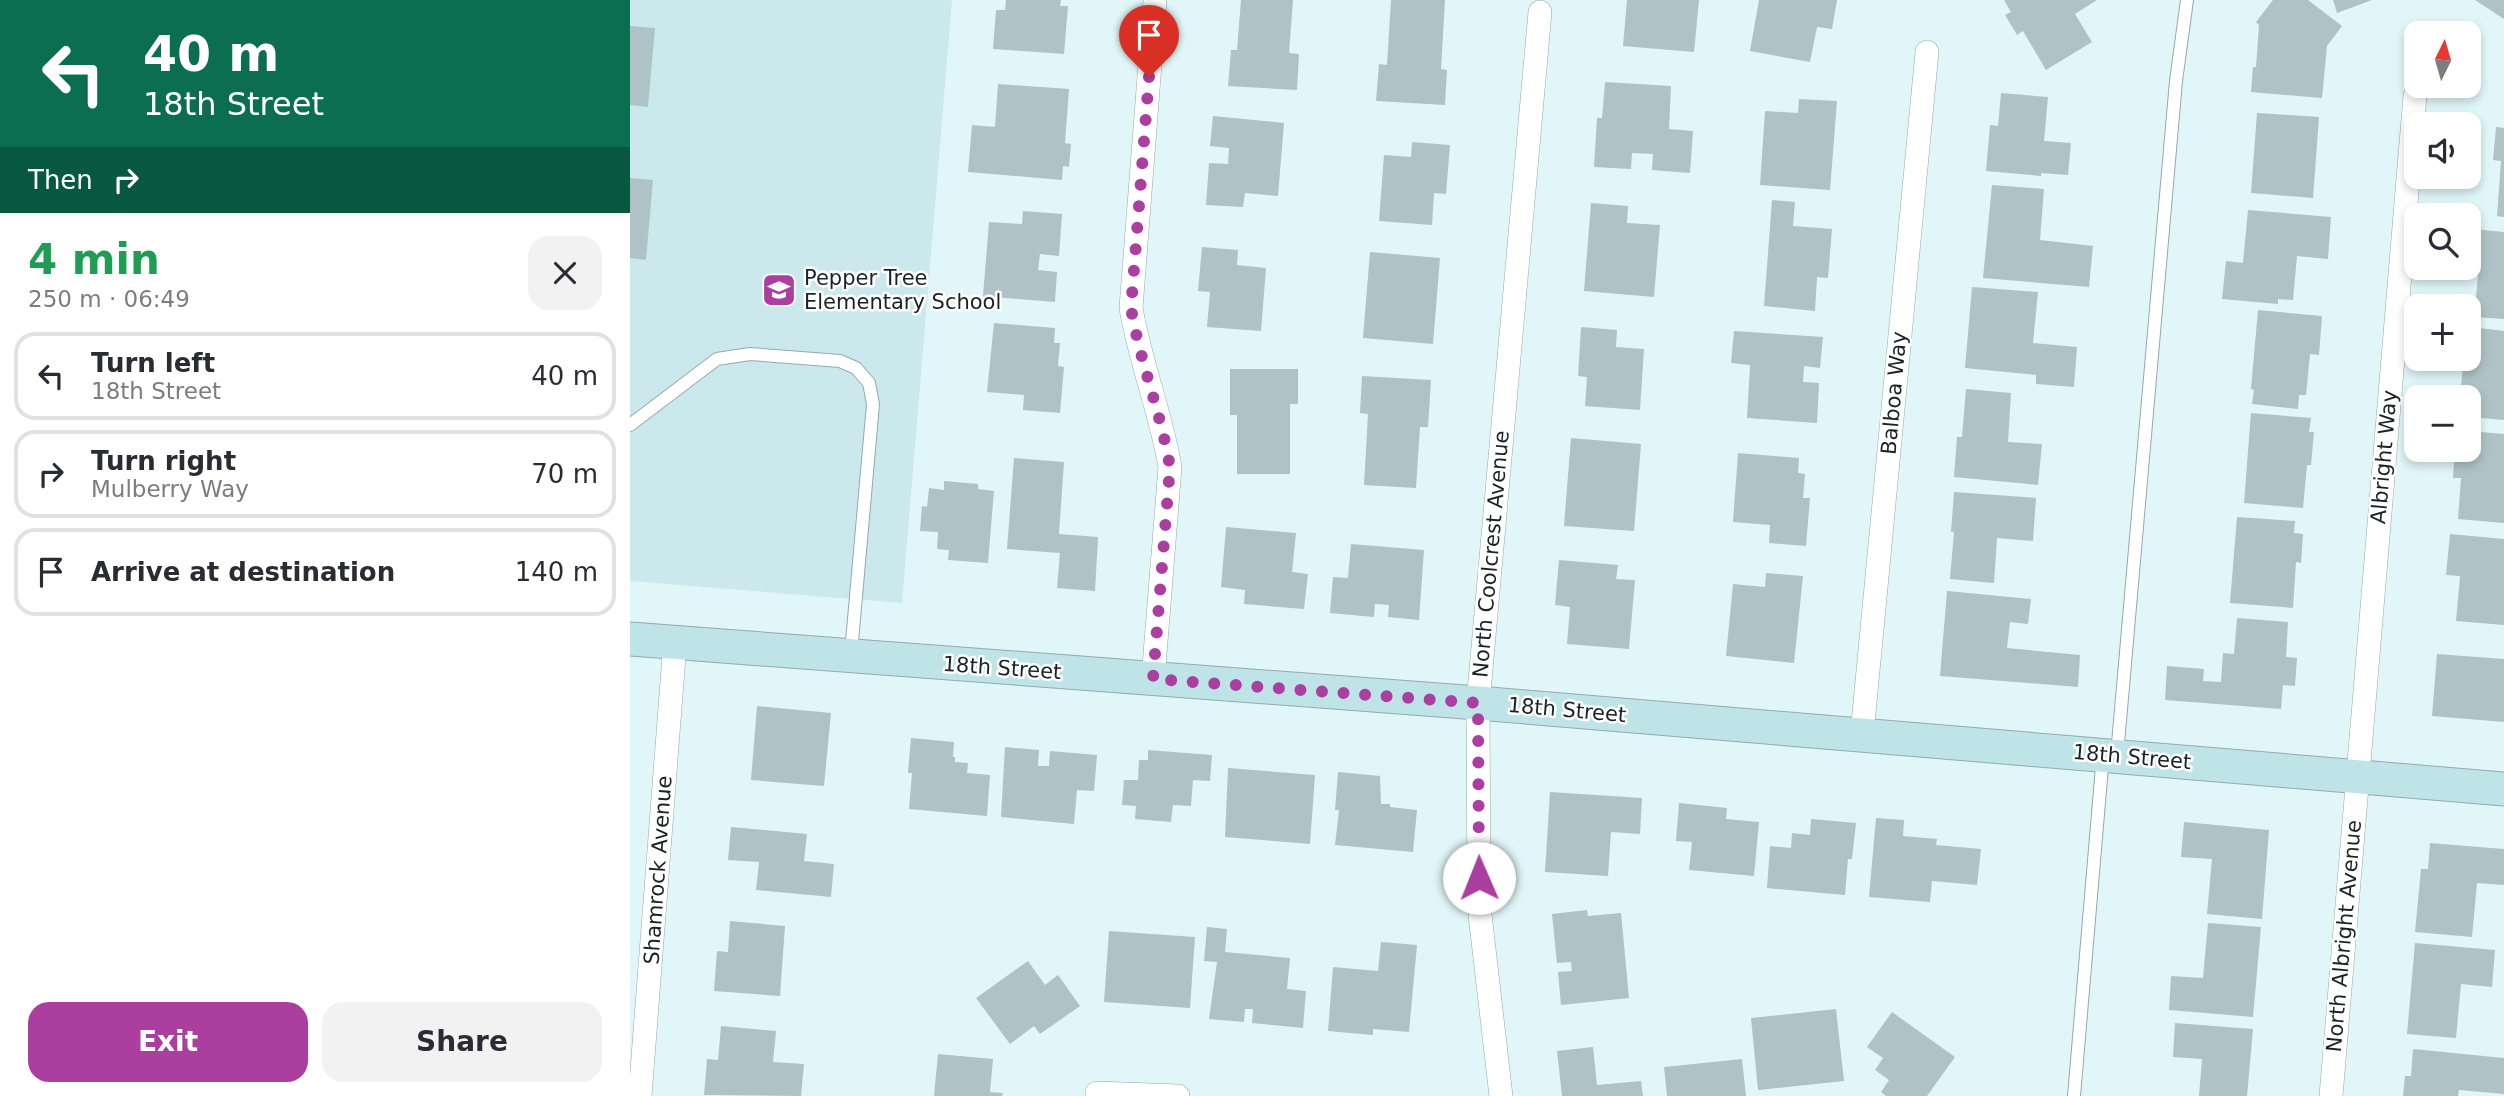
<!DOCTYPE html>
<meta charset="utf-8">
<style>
:root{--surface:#fff;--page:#f2f2f3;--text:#2b2b33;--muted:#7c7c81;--line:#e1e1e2;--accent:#ab3fa0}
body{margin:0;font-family:"DejaVu Sans",sans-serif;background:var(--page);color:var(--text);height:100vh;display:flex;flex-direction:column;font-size:26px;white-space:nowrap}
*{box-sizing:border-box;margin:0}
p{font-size:23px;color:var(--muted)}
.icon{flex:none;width:38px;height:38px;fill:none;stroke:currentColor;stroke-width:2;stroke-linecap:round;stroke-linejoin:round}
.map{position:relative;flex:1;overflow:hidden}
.sheet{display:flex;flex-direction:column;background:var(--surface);width:630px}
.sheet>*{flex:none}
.top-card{background:#0b6e4f;color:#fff;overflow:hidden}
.needle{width:46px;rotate:5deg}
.controls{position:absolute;left:1774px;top:21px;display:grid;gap:14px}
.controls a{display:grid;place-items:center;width:77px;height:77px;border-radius:14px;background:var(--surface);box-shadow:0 4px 10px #0003;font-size:35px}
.pin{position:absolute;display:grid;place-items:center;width:60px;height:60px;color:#fff;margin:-72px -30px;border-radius:50% 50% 50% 0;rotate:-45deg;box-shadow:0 0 7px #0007}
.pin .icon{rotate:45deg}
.me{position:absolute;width:77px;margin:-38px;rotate:359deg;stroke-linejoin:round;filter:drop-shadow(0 0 5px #0008)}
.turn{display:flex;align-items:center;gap:24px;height:147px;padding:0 28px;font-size:32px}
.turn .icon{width:91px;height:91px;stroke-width:2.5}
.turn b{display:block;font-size:49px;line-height:60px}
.then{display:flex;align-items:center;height:66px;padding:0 28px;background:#0003;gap:14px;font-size:26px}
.round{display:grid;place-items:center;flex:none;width:74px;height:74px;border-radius:21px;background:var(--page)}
.overview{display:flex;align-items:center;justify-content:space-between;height:119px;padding:0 28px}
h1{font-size:42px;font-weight:600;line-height:52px;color:#1e9e55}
.action{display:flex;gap:14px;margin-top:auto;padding:14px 28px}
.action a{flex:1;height:80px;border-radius:21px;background:var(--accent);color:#fff;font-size:28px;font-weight:600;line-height:80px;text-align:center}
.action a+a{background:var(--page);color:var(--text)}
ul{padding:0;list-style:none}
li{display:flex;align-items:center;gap:21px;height:88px;margin:0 14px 10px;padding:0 14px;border:4px solid var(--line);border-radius:21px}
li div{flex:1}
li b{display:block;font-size:26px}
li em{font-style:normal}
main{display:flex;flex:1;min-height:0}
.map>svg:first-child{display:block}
.built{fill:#cbe9ed}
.building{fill:#afc3c6}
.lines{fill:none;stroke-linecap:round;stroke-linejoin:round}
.lane-casing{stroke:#96a9ac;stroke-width:14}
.street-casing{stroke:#96a9ac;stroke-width:24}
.secondary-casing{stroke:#96a9ac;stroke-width:35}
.lane{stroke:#fff;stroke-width:12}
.street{stroke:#fff;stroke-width:23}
.secondary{stroke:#bee4e8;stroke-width:33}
.route{stroke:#ab3fa0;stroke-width:12;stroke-dasharray:0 21.6}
.labels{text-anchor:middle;stroke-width:5;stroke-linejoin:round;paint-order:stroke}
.poi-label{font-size:21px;fill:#1a2223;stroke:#fff;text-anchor:start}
.street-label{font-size:21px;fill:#1a2223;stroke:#fff}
</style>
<main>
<section class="sheet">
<div class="top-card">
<div class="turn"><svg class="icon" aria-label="left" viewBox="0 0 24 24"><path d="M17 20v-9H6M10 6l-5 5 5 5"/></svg><div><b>40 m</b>18th Street</div></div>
<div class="then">Then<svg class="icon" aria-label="right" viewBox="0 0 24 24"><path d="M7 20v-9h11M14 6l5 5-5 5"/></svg></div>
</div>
<div class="overview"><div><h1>4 min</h1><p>250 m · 06:49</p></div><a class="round"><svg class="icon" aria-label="close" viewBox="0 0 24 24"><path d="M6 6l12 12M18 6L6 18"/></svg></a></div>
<ul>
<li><svg class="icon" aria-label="left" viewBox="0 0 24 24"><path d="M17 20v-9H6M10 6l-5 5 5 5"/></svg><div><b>Turn left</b><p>18th Street</p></div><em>40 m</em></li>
<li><svg class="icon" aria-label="right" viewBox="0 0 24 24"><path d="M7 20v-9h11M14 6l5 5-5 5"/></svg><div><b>Turn right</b><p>Mulberry Way</p></div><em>70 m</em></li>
<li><svg class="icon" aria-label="arrive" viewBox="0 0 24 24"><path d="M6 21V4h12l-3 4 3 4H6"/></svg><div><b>Arrive at destination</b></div><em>140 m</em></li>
</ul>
<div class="action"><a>Exit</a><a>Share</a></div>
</section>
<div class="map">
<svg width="1874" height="1096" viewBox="0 0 1874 1096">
<rect width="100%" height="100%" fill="#e1f6f9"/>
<path class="built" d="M0,0h322l-50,603 -272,-22z"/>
<path class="building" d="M376,0h55l-1,6h8l-4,48 -71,-5 3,-39h9z
M611,0h52l-4,53 10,1 -2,36 -69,-4 3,-36h6z
M761,0h54l-4,69 6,1 -2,35 -69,-4 3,-37 8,1z
M997,0h72l-5,52 -71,-6z
M1129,0h78l-5,29 -15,-2 -7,35 -60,-11z
M1374,0h93l-22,14 17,28 -46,28 -23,-39 -6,4 -12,-20 6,-3z
M1643,0h35l34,26 -15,20 -5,52 -71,-6 2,-25h3l3,-42 -3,-3z
M1703,0h39l-35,13z
M1845,0h29v19z
M0,26l25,2 -7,79 -18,-2z
M975,82l66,4 -2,43 24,2 -3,42 -38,-3 1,-16 -21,-1 -1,16 -37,-2 3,-49h5z
M368,84l71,5 -4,54 6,1 -2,23 -6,-1 -1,14 -94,-8 4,-47 23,2z
M1371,93l47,4 -4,44 27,2 -3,32 -27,-2v3l-55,-5 4,-46 8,1z
M1169,99l38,2 -7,89 -70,-5 5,-74 33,2z
M1627,113l62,4 -6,81 -62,-5z
M583,116l71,7 -6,73 -33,-3 -2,14 -37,-2 3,-42 19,1 1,-16 -19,-2z
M1866,127l8,1v89l-7,-1 4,-55 -8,-1z
M782,142l38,3 -4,49 -12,-1 -2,32 -53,-4 5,-66 27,2z
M0,178l23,2 -7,80 -16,-2z
M1362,185l52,4 -4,51 53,6 -4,41 -106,-9z
M1142,200l23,2 -2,24 39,3 -4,49 -11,-1 -2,34 -51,-5z
M961,203l37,3 -1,17 33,2 -6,72 -70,-6z
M1618,210l83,7 -3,42 -31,-3 -4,44 -15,-1v5l-56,-5 4,-38 17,2z
M393,211l39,3 -3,42 -19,-2 -2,16 19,2 -2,30 -72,-6 6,-74 33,2z
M1843,229l31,3v87l-30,-2 4,-41 -9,-1z
M572,247l36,3 -1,15 29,3 -5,63 -54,-4 3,-35 -12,-1z
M740,252l70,6 -7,86 -70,-6z
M1342,287l66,5 -5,51 44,4 -3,40 -38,-3v-9l-71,-7z
M1628,310l64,6 -3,39 -9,-1 -4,41h-7l-1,14 -46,-5 2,-14 -3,-1z
M364,323l61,5 -1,15h6l-2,23 6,1 -4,46 -37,-3 1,-15 -37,-3z
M951,327l36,3 -1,17 28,2 -4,61 -55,-4 2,-29 -9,-1z
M1841,327l33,4v89l-35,-3v-20h-9l3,-32 4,1 2,-7z
M1104,331l89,6 -3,31 -16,-2 -1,16 16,1 -2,40 -70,-5 3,-53 -19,-2z
M600,369h68v35h-8v70h-53v-59h-7z
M732,376l69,4 -3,47h-8l-4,61 -52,-3 4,-71 -8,-1z
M1336,389l45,4 -3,49 34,2 -4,41 -84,-8 3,-40h5z
M1621,413l60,5 -2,14h5l-3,33h-4l-4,43 -59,-5z
M1839,431l35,3v89l-46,-4 3,-41h-8l2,-28h14z
M941,438l70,6 -7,87 -70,-5z
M1108,453l61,5 -1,15 7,1 -2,24h7l-4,48 -37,-3 1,-18 -37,-3z
M384,458l50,4 -5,72 39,3 -3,54 -38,-3 3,-35 -53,-4z
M314,481l34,3v5l16,2 -6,72 -40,-3 1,-10 -12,-1 1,-17 -18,-1 2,-25 5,1 2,-19 15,2z
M1324,492l82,6 -3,43 -36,-3 -3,45 -44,-4 4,-47h-3z
M1607,517l58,4 -1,12 9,1 -2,29 -5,-1 -3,46 -63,-5z
M596,527l70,6 -4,39 16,2 -4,35 -60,-5 1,-14 -24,-3z
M1820,534l54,5v86l-48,-4 4,-45 -14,-1z
M721,544l73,6 -5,70 -31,-3 1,-12 -14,-1 -1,13 -44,-4 3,-36 15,1z
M929,560l59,5 -2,14 19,1 -6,69 -62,-5 3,-37 -15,-2z
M1136,573l37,3 -9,87 -68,-7 7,-72 32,3z
M1317,591l84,8 -3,25 -18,-2 -3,26 73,7 -2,32 -138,-11z
M1607,618l51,4 -2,35 11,1 -2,28 -12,-1 -2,24 -116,-9 2,-34 37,3 -1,12 18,1 2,-29 11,1z
M1807,654l67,5v63l-72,-6z
M127,706l74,7 -7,73 -73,-6z
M281,738l43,4 -1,15h2v5l13,1 -1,10 23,2 -3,41 -78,-7 3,-36h-4z
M375,747l34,3 -1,16h11l1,-15 47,4 -3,36 -17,-1 -3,34 -73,-7z
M518,750l64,5 -2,26 -17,-1 -2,26 -18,-1 -2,17 -36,-3 1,-13 -14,-1 2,-25h14l1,-20h9z
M598,768l87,7 -5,69 -85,-7z
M708,772l42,4 1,28h9v3l27,3 -4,42 -78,-7 4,-35h-4z
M920,792l92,6 -2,36 -29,-2 -3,44 -63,-4z
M1049,803l48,5 -1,11 33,3 -5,54 -65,-6 3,-28 -16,-1z
M1246,818l28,2 -1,16 34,3 -1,6 45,4 -4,36 -45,-4 -2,21 -61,-5z
M1181,819l45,4 -4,36h-4l-3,36 -78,-7 3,-42 21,2 1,-15 18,2z
M1554,822l85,8 -7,89 -55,-5 5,-55 -31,-2z
M101,827l76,7 -3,27 30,3 -3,33 -75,-7 3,-28 -31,-2z
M1800,843l74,6v36l-27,-2 -5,54 -57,-5 6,-63h7z
M957,910l1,6 33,-3 8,85 -68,7 -3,-33 14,-1 -1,-9 -14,1 -5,-49z
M100,921l55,5 -5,70 -66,-5 3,-40 11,1z
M1578,923l53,4 -8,90 -84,-7 2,-34 32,2z
M577,927l20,2 -2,23 65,6 -3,31 19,2 -3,37 -51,-5 1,-14h-8l-1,13 -35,-3 8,-57 -13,-1z
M479,931l86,6 -5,71 -86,-6z
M751,942l36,3 -8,87 -36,-3v6l-45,-4 5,-64 45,4z
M1785,943l80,7 -3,37 -31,-3 -5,54 -49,-4z
M398,961l17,24 13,-10 22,31 -40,28 -6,-8 -24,18 -34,-46z
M1206,1009l8,72 -86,9 -7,-72z
M1262,1012l63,45 -28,39h-41l-5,-4 8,-12 -14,-10 8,-12 -16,-11z
M1545,1023l78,6 -6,67h-48l3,-37 -29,-2z
M91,1026l55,5 -3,31 31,2 -3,32 -97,-1 3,-36 11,1z
M963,1047l4,38 44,-4 2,15h-81l-5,-45z
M1783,1049l91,9v36l-45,-4 -1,6h-55l2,-20h6z
M308,1054l55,5 -3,33 13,1 -1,3h-68z
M1112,1059l4,37h-79l-3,-29z"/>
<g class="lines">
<g class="lane-casing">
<path id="lane" d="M0,425l87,-66 33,-5 90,7 16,7 13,15 4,21 -22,249
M1487,755l59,-674 11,-81
M1444,1096l29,-341"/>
</g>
<g class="street-casing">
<path id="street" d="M523,679l17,-212c-9,-54 -30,-105 -39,-159l24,-308
M1232,734l65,-682
M10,1096l35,-453
M467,1096v-3l81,3
M871,1096l-22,-190 -1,-203 62,-691
M1701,1096l84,-1000"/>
</g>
<g class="secondary-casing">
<path id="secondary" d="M0,639l848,64 1026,86"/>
</g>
<use href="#lane" class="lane"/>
<use href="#street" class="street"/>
<use href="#secondary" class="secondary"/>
</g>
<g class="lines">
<path class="route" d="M519,77l-18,231c9,54 30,105 39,159l-17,212 325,24 1,175"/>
</g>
<defs>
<g id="school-square" transform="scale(1.75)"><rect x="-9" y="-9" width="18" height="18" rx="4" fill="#ab3fa0" stroke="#fff"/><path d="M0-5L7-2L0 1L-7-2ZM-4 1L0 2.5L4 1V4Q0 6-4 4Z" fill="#fff"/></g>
</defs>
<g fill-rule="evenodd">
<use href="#school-square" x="149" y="290"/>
</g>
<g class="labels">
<g class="poi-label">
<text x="174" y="285">Pepper Tree<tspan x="174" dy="24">Elementary School</tspan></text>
</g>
<g class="street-label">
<text transform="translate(1264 393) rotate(-85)" y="7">Balboa Way</text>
<text transform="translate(1754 457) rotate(-85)" y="7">Albright Way</text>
<text transform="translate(861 554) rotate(-85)" y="7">North Coolcrest Avenue</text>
<text transform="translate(372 668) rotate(4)" y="7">18th Street</text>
<text transform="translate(937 710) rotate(5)" y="7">18th Street</text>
<text transform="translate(1502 757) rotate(5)" y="7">18th Street</text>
<text transform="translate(28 870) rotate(-86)" y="7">Shamrock Avenue</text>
<text transform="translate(1714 936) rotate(-85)" y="7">North Albright Avenue</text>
</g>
</g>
</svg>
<div class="controls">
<a><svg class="needle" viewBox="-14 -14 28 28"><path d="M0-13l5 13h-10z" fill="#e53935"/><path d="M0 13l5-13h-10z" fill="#7c7c81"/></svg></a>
<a><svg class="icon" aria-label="sound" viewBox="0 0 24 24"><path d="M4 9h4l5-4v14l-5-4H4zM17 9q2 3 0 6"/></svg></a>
<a><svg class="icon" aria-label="search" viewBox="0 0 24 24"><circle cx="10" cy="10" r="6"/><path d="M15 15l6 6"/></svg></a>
<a>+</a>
<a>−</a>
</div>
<div class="pin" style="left:519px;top:77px;background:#d93025"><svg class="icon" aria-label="arrive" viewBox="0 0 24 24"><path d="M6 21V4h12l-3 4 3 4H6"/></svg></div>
<svg class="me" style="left:849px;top:878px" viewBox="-20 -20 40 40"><circle r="19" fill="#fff"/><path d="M0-13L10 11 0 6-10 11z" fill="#ab3fa0"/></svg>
</div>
</main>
